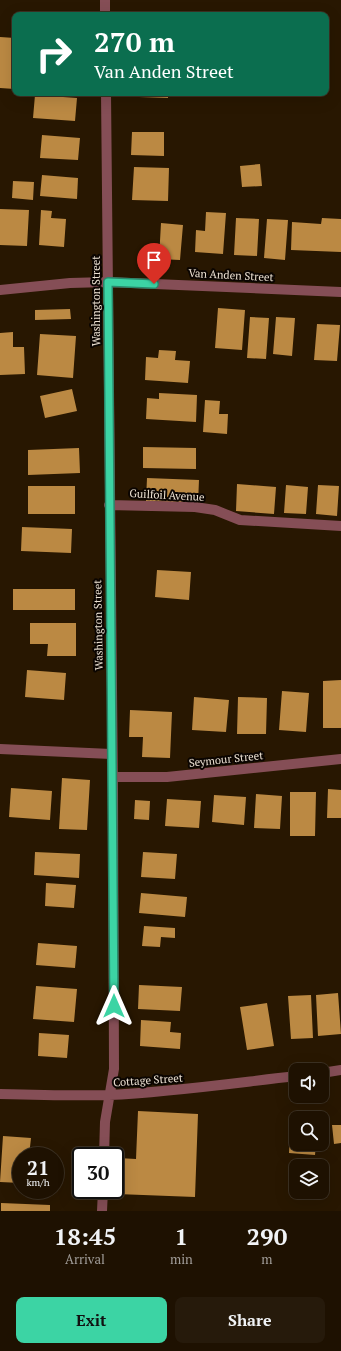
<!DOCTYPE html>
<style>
:root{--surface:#1e1101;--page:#261a0b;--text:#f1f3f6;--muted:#a19d99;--line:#3c3123;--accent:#3cd4a4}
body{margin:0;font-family:"PT Serif",serif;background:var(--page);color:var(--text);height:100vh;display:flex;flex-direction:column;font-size:15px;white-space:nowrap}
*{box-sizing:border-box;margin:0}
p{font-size:13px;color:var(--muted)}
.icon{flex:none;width:22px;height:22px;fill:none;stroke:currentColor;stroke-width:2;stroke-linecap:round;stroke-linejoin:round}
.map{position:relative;height:1211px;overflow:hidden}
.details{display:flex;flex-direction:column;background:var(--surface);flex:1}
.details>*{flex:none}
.guide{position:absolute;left:12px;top:12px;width:317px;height:84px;border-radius:8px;box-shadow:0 4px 16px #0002,0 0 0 1px var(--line);background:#0b6e4f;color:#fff;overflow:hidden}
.tools{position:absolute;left:289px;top:1063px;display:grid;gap:8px}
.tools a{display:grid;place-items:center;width:40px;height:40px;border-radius:8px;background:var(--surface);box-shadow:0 4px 16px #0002,0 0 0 1px var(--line);font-size:20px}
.speed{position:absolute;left:12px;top:1147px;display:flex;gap:8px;font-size:20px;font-weight:700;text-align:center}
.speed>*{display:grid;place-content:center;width:52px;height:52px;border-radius:50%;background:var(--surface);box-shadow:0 4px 16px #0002,0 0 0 1px var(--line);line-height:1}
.speed small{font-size:10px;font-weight:400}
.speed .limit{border:2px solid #111;border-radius:6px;background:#fff;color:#111}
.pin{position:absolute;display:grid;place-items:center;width:34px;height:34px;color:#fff;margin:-41px -17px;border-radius:50% 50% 50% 0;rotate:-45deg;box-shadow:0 0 4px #0007}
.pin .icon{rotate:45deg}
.me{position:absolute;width:44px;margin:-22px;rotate:0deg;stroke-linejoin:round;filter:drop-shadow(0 0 3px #0008)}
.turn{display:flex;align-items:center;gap:14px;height:84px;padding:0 16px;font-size:18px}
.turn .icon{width:52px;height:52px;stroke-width:2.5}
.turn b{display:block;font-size:28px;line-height:34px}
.eta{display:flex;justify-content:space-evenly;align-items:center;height:68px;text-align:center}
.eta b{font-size:24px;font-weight:800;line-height:28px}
.cta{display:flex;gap:8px;margin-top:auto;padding:8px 16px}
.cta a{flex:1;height:46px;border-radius:8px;background:var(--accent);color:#111;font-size:16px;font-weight:800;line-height:46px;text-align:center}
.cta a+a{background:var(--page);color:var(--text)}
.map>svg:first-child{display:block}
.building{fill:#bb8943}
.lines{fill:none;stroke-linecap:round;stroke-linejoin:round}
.minor{stroke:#854e56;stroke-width:10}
.route-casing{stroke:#278a6b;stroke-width:10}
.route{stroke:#3cd4a4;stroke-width:7}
.labels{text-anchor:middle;stroke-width:4;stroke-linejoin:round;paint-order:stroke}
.street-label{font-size:11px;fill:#ece1d2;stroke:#0b0501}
</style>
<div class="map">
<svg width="341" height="1211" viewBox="0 0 341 1211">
<rect width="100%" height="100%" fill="#281701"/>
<path class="building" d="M0,37l15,1v51l-15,-1z
M139,93h29v5l-29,-1z
M35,95l42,3 -2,23 -42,-3z
M132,132h32v24l-33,-1z
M42,135l38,3 -2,22 -38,-2z
M260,164l2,22 -20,1 -2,-21z
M134,167l35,1 -1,33 -36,-1z
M42,175l36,3 -1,21 -37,-3z
M13,181l21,1 -1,18 -21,-2z
M0,209l29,1 -2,36 -27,-1z
M41,210l11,1 -1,7 15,1 -2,28 -25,-2z
M206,212l20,1 -3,41 -28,-2 1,-22 9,1z
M236,218l23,1 -2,37 -23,-1z
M322,218l19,1v33l-50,-2 1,-28 29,2z
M267,219l21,1 -3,40 -21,-2z
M161,223l22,2 -3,35 -21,-1z
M218,308l27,2 -3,40 -27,-2z
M70,309l1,10 -36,1v-10z
M250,317l19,1 -3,41 -19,-1z
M276,317l19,1 -3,38 -19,-2z
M317,324l23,1 -3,36 -23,-1z
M13,332v15h11l1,27 -25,1v-42z
M40,334l36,2 -3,42 -36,-3z
M159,350l17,1 -1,9 15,1 -2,22 -43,-3 1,-23 12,1z
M72,389l5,22 -32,7 -5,-22z
M159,393l38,2 -1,27 -50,-3 1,-21 12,1z
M205,400l15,1 -1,13h9l-1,20 -24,-2z
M143,447l53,1v21l-53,-1z
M79,448l1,25 -52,2v-25z
M147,478l52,2 -1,23 -52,-2z
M237,484l39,3 -2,27 -38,-3z
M286,485l22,2 -2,27 -22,-1z
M318,485l21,1 -2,30 -21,-2z
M28,486h47v28h-47z
M22,527l50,2 -1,24 -50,-2z
M157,570l34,2 -2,28 -34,-3z
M13,589h62v21h-62z
M30,623h46v33h-29l1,-12h-18z
M27,670l39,3 -2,27 -39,-3z
M341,680v48h-18v-47z
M282,691l27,2 -3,39 -27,-2z
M194,697l35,3 -3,32 -34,-2z
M238,697l29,1 -1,36h-29z
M130,710l42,2 -2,46 -28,-1 1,-20h-14z
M62,778l28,2 -3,50 -28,-1z
M11,788l41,3 -2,29 -41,-3z
M328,789l13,1v28h-14z
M290,792h26l-1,44h-25z
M256,794l26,2 -2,33 -26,-1z
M214,795l32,2 -2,28 -32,-3z
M167,799l34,2 -2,27 -34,-2z
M135,800l15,1 -1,19 -15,-1z
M35,852l45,2 -1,24 -45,-3z
M143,852l34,2 -2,25 -34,-2z
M46,883l30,2 -2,23 -29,-2z
M141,893l46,4 -2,20 -46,-4z
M144,926l31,2v10l-14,-1 -1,10 -18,-1z
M38,943l39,3 -2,22 -39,-3z
M139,985l43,2 -2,24 -42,-2z
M36,986l41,3 -3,33 -41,-3z
M338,993l3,41 -23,2 -2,-41z
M311,995l2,43 -22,1 -3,-43z
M267,1003l7,43 -27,4 -7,-43z
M141,1020l30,2 -1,10 11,1 -1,16 -40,-3z
M39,1033l30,2 -2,23 -29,-2z
M138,1111l60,3 -3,83 -78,-3 1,-36 18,1z
M291,1118h5v26h20l-1,11 -26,-2z
M332,1125h9v18l-7,1z
M3,1136l28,2 -2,18h-8v27l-21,-1z
M1,1203l49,2v6h-49z"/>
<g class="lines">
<path class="minor" d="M105,0v15
M0,290l70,-7 37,-1 234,10
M109,505l86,2 20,3 25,10 101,6
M0,749l111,5
M113,777h54l174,-18
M322,1073l19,-3
M0,1094c36,1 73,2 109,1 63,-3 125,-12 187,-19
M104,1156l1,-34 9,-53 -1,-281 -7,-695
M102,1211l1,-21"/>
</g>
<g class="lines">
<g class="route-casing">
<path id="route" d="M114,1006l-6,-724 46,2"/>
</g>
<use href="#route" class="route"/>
</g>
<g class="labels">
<g class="street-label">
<text transform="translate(231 275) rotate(3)" y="4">Van Anden Street</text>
<text transform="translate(96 301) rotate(-90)" y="4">Washington Street</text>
<text transform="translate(167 495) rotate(3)" y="4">Guilfoil Avenue</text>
<text transform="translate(98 625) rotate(-91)" y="4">Washington Street</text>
<text transform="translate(226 759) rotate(-6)" y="4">Seymour Street</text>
<text transform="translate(148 1080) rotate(-4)" y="4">Cottage Street</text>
</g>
</g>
</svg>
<div class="tools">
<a><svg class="icon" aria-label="sound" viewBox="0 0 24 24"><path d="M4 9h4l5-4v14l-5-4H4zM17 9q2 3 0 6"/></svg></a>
<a><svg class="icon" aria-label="search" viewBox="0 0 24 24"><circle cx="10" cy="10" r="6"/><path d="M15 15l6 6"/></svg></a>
<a><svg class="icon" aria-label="layers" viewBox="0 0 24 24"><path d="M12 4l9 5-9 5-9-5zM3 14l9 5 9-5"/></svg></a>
</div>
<div class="speed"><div>21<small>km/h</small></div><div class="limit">30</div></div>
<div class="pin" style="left:154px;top:284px;background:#d93025"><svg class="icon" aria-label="arrive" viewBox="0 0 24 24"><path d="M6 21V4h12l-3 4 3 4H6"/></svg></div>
<svg class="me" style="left:114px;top:1006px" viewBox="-20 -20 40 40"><path d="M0-17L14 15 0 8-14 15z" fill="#3cd4a4" stroke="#fff" stroke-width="4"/></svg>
<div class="guide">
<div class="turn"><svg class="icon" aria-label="right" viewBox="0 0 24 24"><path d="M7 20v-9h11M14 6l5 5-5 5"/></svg><div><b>270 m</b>Van Anden Street</div></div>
</div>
</div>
<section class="details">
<div class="eta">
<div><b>18:45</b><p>Arrival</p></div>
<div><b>1</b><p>min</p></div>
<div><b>290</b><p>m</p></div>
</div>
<div class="cta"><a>Exit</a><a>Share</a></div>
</section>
